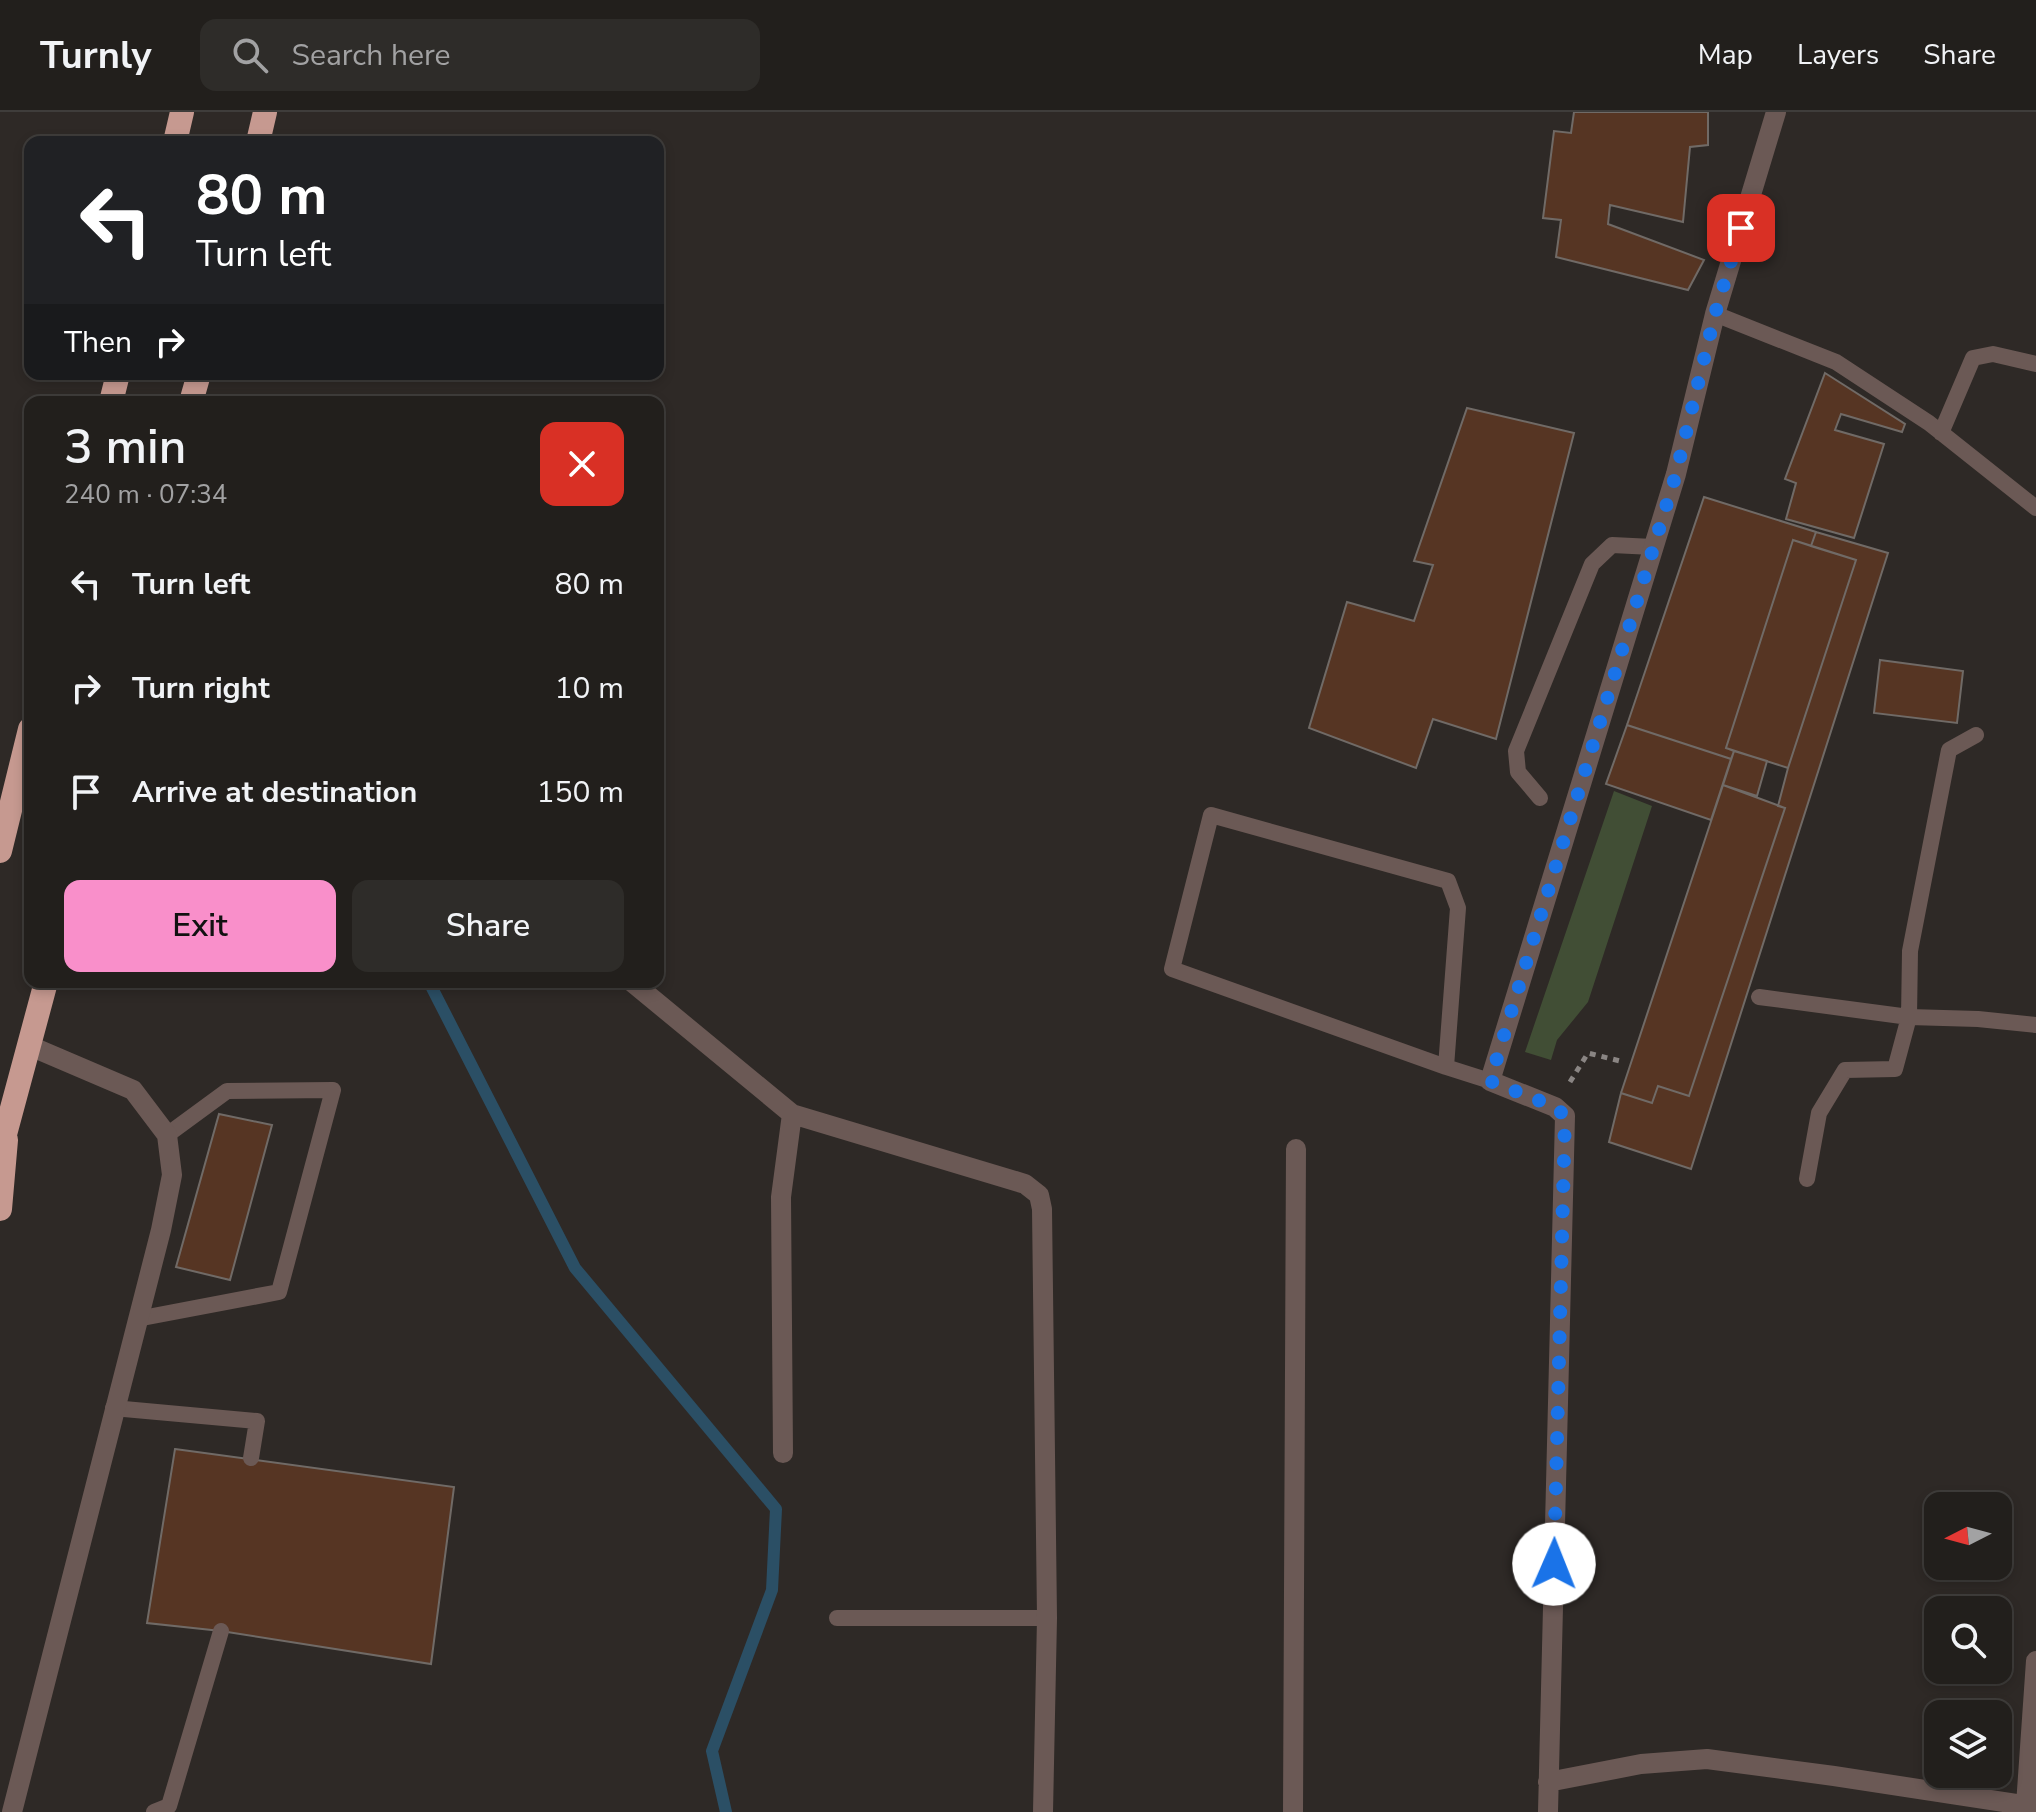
<!DOCTYPE html>
<meta charset="utf-8">
<style>
:root{--surface:#221f1c;--page:#2e2c29;--text:#f1f3f6;--muted:#a2a2a3;--line:#3f3d3b;--accent:#f98fca}
body{margin:0;font-family:"Nunito Sans",sans-serif;background:var(--page);color:var(--text);height:100vh;display:flex;flex-direction:column;font-size:30px;white-space:nowrap}
*{box-sizing:border-box;margin:0}
p{font-size:26px;color:var(--muted)}
.icon{flex:none;width:44px;height:44px;fill:none;stroke:currentColor;stroke-width:2;stroke-linecap:round;stroke-linejoin:round}
.map{position:relative;flex:1;overflow:hidden}
.details{position:absolute;left:24px;top:284px;width:640px;height:592px;display:flex;flex-direction:column;background:var(--surface);border-radius:16px;box-shadow:0 4px 12px #0003,0 0 0 2px var(--line)}
.details>*{flex:none}
.guide{position:absolute;left:24px;top:24px;width:640px;height:244px;border-radius:16px;box-shadow:0 4px 12px #0003,0 0 0 2px var(--line);background:#202124;color:#fff;overflow:hidden}
.needle{width:52px;rotate:264deg}
.fabs{position:absolute;left:1924px;top:1380px;display:grid;gap:16px}
.fabs a{display:grid;place-items:center;width:88px;height:88px;border-radius:16px;background:var(--surface);box-shadow:0 4px 12px #0003,0 0 0 2px var(--line);font-size:40px}
.pin{position:absolute;display:grid;place-items:center;width:68px;height:68px;color:#fff;margin:-34px;border-radius:16px;box-shadow:0 4px 12px #0006}
.me{position:absolute;width:88px;margin:-44px;rotate:1deg;stroke-linejoin:round;filter:drop-shadow(0 0 6px #0008)}
.turn{display:flex;align-items:center;gap:28px;height:168px;padding:0 40px;font-size:36px}
.turn .icon{width:104px;height:104px;stroke-width:2.5}
.turn b{display:block;font-size:56px;line-height:68px}
.then{display:flex;align-items:center;height:76px;padding:0 40px;background:#0003;gap:16px;font-size:30px}
.round{display:grid;place-items:center;flex:none;width:84px;height:84px;border-radius:16px;background:var(--page)}
.head{display:flex;align-items:center;justify-content:space-between;height:136px;padding:0 40px}
h1{font-size:48px;font-weight:600;line-height:60px}
.action{display:flex;gap:16px;margin-top:auto;padding:16px 40px}
.action a{flex:1;height:92px;border-radius:16px;background:var(--accent);color:#111;font-size:32px;font-weight:600;line-height:92px;text-align:center}
.action a+a{background:var(--page);color:var(--text)}
ul{padding:0;list-style:none}
li{display:flex;align-items:center;gap:24px;height:104px;padding:0 40px}
li div{flex:1}
li b{display:block;font-size:30px}
li em{font-style:normal}
header{display:flex;align-items:center;gap:48px;box-sizing:border-box;height:112px;padding:0 40px;background:var(--surface);border-bottom:2px solid var(--line)}
header strong{font-size:38px}
nav{display:flex;gap:44px;margin-inline-start:auto;font-size:28px}
.search{width:560px;height:72px;background:var(--page);display:flex;align-items:center;gap:20px;box-sizing:border-box;padding:0 28px;border-radius:16px;color:var(--muted);font-size:30px}
.map>svg:first-child{display:block}
.green{fill:#414e35}
.lines{fill:none;stroke-linecap:round;stroke-linejoin:round}
.stream{stroke:#2b4f65;stroke-width:12}
.building{fill:#563523;stroke:#706a66;stroke-width:2}
.path{stroke:#8a8583;stroke-width:5;stroke-dasharray:6 6;stroke-linecap:butt}
.lane{stroke:#6b5955;stroke-width:16}
.street{stroke:#6b5955;stroke-width:20}
.highway{stroke:#c69990;stroke-width:24}
.route{stroke:#1a73e8;stroke-width:14;stroke-dasharray:0 25.2}
</style>
<header>
<strong>Turnly</strong>
<div class="search"><svg class="icon" aria-label="search" viewBox="0 0 24 24"><circle cx="10" cy="10" r="6"/><path d="M15 15l6 6"/></svg>Search here</div>
<nav><a>Map</a><a>Layers</a><a>Share</a></nav>
</header>
<div class="map">
<svg width="2036" height="1700" viewBox="0 0 2036 1700">
<rect width="100%" height="100%" fill="#2e2926"/>
<path class="green" d="M1614,679l38,15 -64,196 -31,38 -6,20 -26,-8z"/>
<g class="lines">
<path class="stream" d="M429,870l146,286 201,241 -4,81 -60,161 14,61"/>
</g>
<path class="building" d="M1574,0h134v33l-18,2 -7,75 -73,-17 -2,19 96,36 -16,30 -132,-33 5,-37 -18,-2 11,-87 17,2z
M1825,261l80,51 -3,8 -61,-18 -6,16 49,14 -30,94 -68,-19 10,-36 -11,-4z
M1467,296l107,25 -78,306 -63,-20 -17,49 -107,-40 38,-126 67,19 19,-56 -19,-4z
M1704,385l112,35 -5,14 -18,-6 -67,208 8,3 -3,8 -104,-34z
M1816,420l72,21 -197,616 -82,-27 12,-49 31,10 6,-17 31,10 96,-288 -7,-2 10,-38 68,-208 -45,-14z
M1793,428l63,20 -68,208 -62,-20z
M1880,548l83,11 -6,52 -83,-10z
M1627,613l104,34 -20,61 -105,-36z
M1734,639l33,10 -10,35 -34,-11z
M1723,673l62,23 -96,288 -31,-10 -6,17 -31,-10z
M219,1002l53,11 -42,155 -54,-13z
M175,1337l279,38 -23,177 -210,-33 -74,-8z"/>
<g class="lines">
<path class="path" d="M1570,970l18,-29 32,8"/>
<path class="lane" d="M1715,202l121,48 93,61 107,85
M1941,321l32,-75 20,-4 43,10
M1540,686l-22,-26 -2,-21 76,-187 20,-19 41,2
M1759,885l150,20 69,2 58,6
M1446,955l12,-159 -10,-27 -237,-66 -39,154 274,98 44,14
M1807,1067l12,-66 26,-43 50,-1 14,-52 1,-66 39,-201 27,-15
M137,1207l142,-27 54,-202 -106,1 -60,44
M113,1296l144,13 -6,37
M837,1506h210
M154,1700l15,-6 52,-175"/>
<path class="street" d="M632,870l160,132 233,70 14,11 3,14 5,409 -4,194
M783,1341l-2,-256 11,-83
M1548,1670l93,-18 66,-5 127,17 202,31
M2026,1693l10,-144
M12,1700l149,-582 11,-55 -5,-40 -34,-45 -103,-44
M1293,1700l3,-663
M1548,1700l17,-696 -10,-9 -65,-26 186,-607 39,-160 61,-202"/>
<path class="highway" d="M175,30l7,-30
M258,30l7,-30
M111,290l7,-28
M191,290l8,-28
M0,739l30,-122
M0,1041l46,-171
M0,1097l6,-69"/>
</g>
<g class="lines">
<path class="route" d="M1554,1452l11,-448 -10,-9 -65,-26 186,-607 39,-160 26,-86"/>
</g>
</svg>
<div class="fabs">
<a><svg class="needle" viewBox="-14 -14 28 28"><path d="M0-13l5 13h-10z" fill="#e53935"/><path d="M0 13l5-13h-10z" fill="#a2a2a3"/></svg></a>
<a><svg class="icon" aria-label="search" viewBox="0 0 24 24"><circle cx="10" cy="10" r="6"/><path d="M15 15l6 6"/></svg></a>
<a><svg class="icon" aria-label="layers" viewBox="0 0 24 24"><path d="M12 4l9 5-9 5-9-5zM3 14l9 5 9-5"/></svg></a>
</div>
<div class="pin" style="left:1741px;top:116px;background:#d93025"><svg class="icon" aria-label="arrive" viewBox="0 0 24 24"><path d="M6 21V4h12l-3 4 3 4H6"/></svg></div>
<svg class="me" style="left:1554px;top:1452px" viewBox="-20 -20 40 40"><circle r="19" fill="#fff"/><path d="M0-13L10 11 0 6-10 11z" fill="#1a73e8"/></svg>
<div class="guide">
<div class="turn"><svg class="icon" aria-label="left" viewBox="0 0 24 24"><path d="M17 20v-9H6M10 6l-5 5 5 5"/></svg><div><b>80 m</b>Turn left</div></div>
<div class="then">Then<svg class="icon" aria-label="right" viewBox="0 0 24 24"><path d="M7 20v-9h11M14 6l5 5-5 5"/></svg></div>
</div>
<section class="details">
<div class="head"><div><h1>3 min</h1><p>240 m · 07:34</p></div><a class="round" style="background:#d93025;color:#fff"><svg class="icon" aria-label="close" viewBox="0 0 24 24"><path d="M6 6l12 12M18 6L6 18"/></svg></a></div>
<ul>
<li><svg class="icon" aria-label="left" viewBox="0 0 24 24"><path d="M17 20v-9H6M10 6l-5 5 5 5"/></svg><div><b>Turn left</b></div><em>80 m</em></li>
<li><svg class="icon" aria-label="right" viewBox="0 0 24 24"><path d="M7 20v-9h11M14 6l5 5-5 5"/></svg><div><b>Turn right</b></div><em>10 m</em></li>
<li><svg class="icon" aria-label="arrive" viewBox="0 0 24 24"><path d="M6 21V4h12l-3 4 3 4H6"/></svg><div><b>Arrive at destination</b></div><em>150 m</em></li>
</ul>
<div class="action"><a>Exit</a><a>Share</a></div>
</section>
</div>
